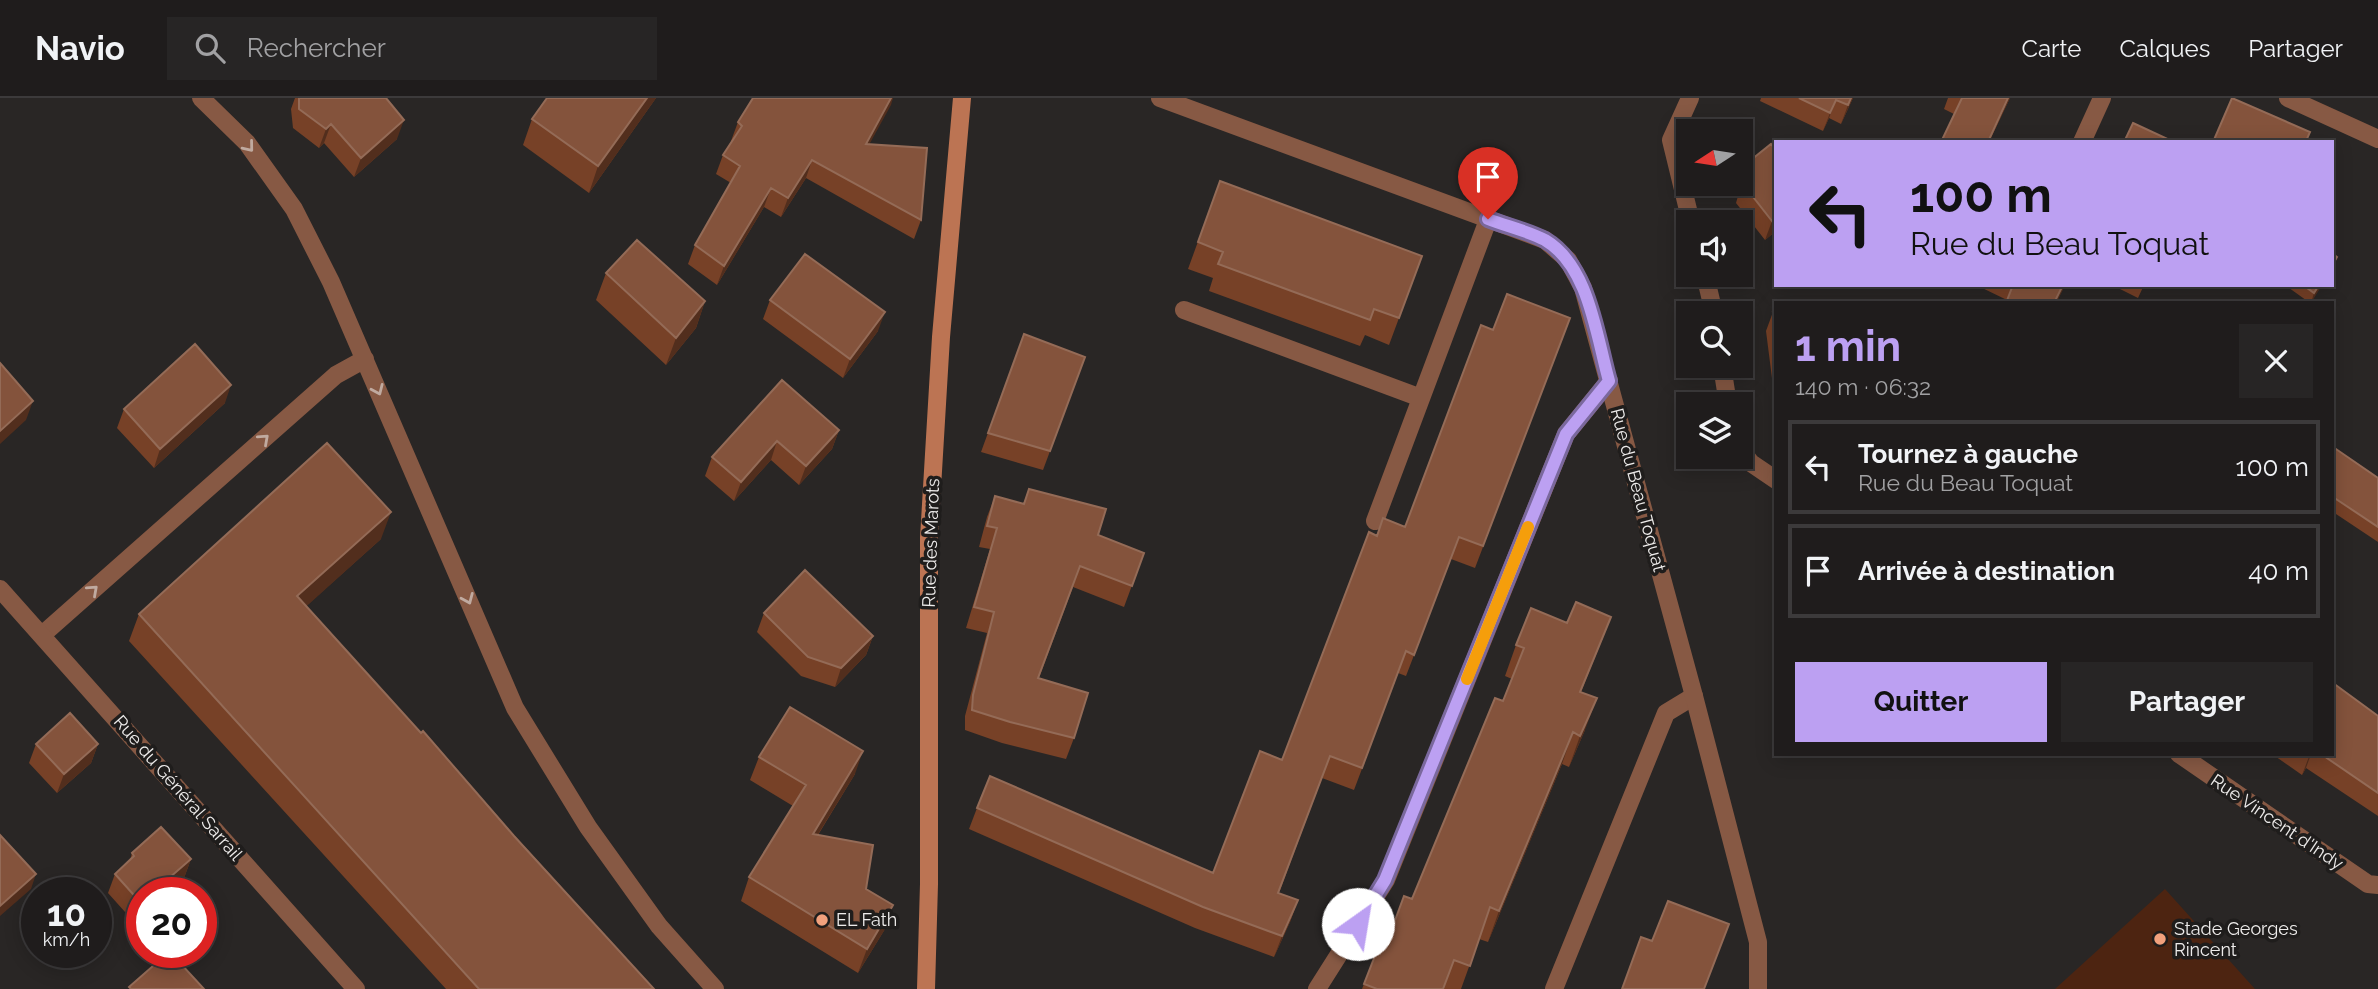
<!DOCTYPE html>
<html lang="fr">
<meta charset="utf-8">
<style>
:root{--surface:#1f1c1c;--page:#272525;--text:#f1f3f6;--muted:#a1a1a3;--line:#3c3a3b;--accent:#bca0f2}
body{margin:0;font-family:Raleway,sans-serif;background:var(--page);color:var(--text);height:100vh;display:flex;flex-direction:column;font-size:26px;white-space:nowrap}
*{box-sizing:border-box;margin:0}
p{font-size:23px;color:var(--muted)}
.icon{flex:none;width:38px;height:38px;fill:none;stroke:currentColor;stroke-width:2;stroke-linecap:round;stroke-linejoin:round}
.map{position:relative;flex:1;overflow:hidden}
.drawer{position:absolute;left:1774px;top:203px;width:560px;height:455px;display:flex;flex-direction:column;background:var(--surface);border-radius:0px;box-shadow:0 4px 18px #0003,0 0 0 2px var(--line)}
.drawer>*{flex:none}
.hud{position:absolute;left:1774px;top:42px;width:560px;height:147px;border-radius:0px;box-shadow:0 4px 18px #0003,0 0 0 2px var(--line);background:#bca0f2;color:#111;overflow:hidden}
.needle{width:46px;rotate:258deg}
.tools{position:absolute;left:1676px;top:21px;display:grid;gap:14px}
.tools a{display:grid;place-items:center;width:77px;height:77px;border-radius:0px;background:var(--surface);box-shadow:0 4px 18px #0003,0 0 0 2px var(--line);font-size:35px}
.speed{position:absolute;left:21px;top:779px;display:flex;gap:14px;font-size:35px;font-weight:700;text-align:center}
.speed>*{display:grid;place-content:center;width:91px;height:91px;border-radius:50%;background:var(--surface);box-shadow:0 4px 18px #0003,0 0 0 2px var(--line);line-height:1}
.speed small{font-size:18px;font-weight:400}
.speed .limit{border:10px solid #d22;background:#fff;color:#111}
.pin{position:absolute;display:grid;place-items:center;width:60px;height:60px;color:#fff;margin:-72px -30px;border-radius:50% 50% 50% 0;rotate:-45deg;box-shadow:0 0 7px #0007}
.pin .icon{rotate:45deg}
.me{position:absolute;width:77px;margin:-38px;rotate:32deg;stroke-linejoin:round;filter:drop-shadow(0 0 5px #0008)}
.turn{display:flex;align-items:center;gap:24px;height:147px;padding:0 21px;font-size:32px}
.turn .icon{width:91px;height:91px;stroke-width:2.5}
.turn b{display:block;font-size:49px;line-height:60px}
.round{display:grid;place-items:center;flex:none;width:74px;height:74px;border-radius:0px;background:var(--page)}
.summary{display:flex;align-items:center;justify-content:space-between;height:119px;padding:0 21px}
h1{font-size:42px;font-weight:700;line-height:52px;color:var(--accent)}
.primary-button{display:flex;gap:14px;margin-top:auto;padding:14px 21px}
.primary-button a{flex:1;height:80px;border-radius:0px;background:var(--accent);color:#111;font-size:28px;font-weight:700;line-height:80px;text-align:center}
.primary-button a+a{background:var(--page);color:var(--text)}
ul{padding:0;list-style:none}
li{display:flex;align-items:center;gap:21px;height:94px;margin:0 14px 10px;padding:0 7px;border:4px solid var(--line);border-radius:0px}
li div{flex:1}
li b{display:block;font-size:26px}
li em{font-style:normal}
header{display:flex;align-items:center;gap:42px;box-sizing:border-box;height:98px;padding:0 35px;background:var(--surface);border-bottom:2px solid var(--line)}
header strong{font-size:33px}
nav{display:flex;gap:38px;margin-inline-start:auto;font-size:24px}
.search{width:490px;height:63px;background:var(--page);display:flex;align-items:center;gap:18px;box-sizing:border-box;padding:0 24px;border-radius:0px;color:var(--muted);font-size:26px}
.map>svg:first-child{display:block}
.pitch{fill:#4d2411}
.lines{fill:none;stroke-linecap:round;stroke-linejoin:round}
.service{stroke:#875944;stroke-width:18}
.minor{stroke:#875944;stroke-width:18}
.tertiary{stroke:#875944;stroke-width:18}
.secondary{stroke:#bc7453;stroke-width:18}
.wall{fill:#774127}
.shaded-wall{fill:#522e1d}
.building{fill:#84533c;stroke:#946b57;stroke-width:2}
.oneway{stroke:#c0aaa0}
.route-casing{stroke:#7a689d;stroke-width:18}
.route{stroke:#bca0f2;stroke-width:12}
.slow{stroke:#f59e0b;stroke-width:12}
.poi-dot{fill:#f1a17d;stroke:#1f1d1c;stroke-width:2.5}
.labels{text-anchor:middle;stroke-width:7;stroke-linejoin:round;paint-order:stroke}
.street-label{font-size:18px;fill:#eeeceb;stroke:#1f1d1c}
.poi-label{font-size:18px;fill:#eeeceb;stroke:#1f1d1c;text-anchor:start}
</style>
<header>
<strong>Navio</strong>
<div class="search"><svg class="icon" aria-label="search" viewBox="0 0 24 24"><circle cx="10" cy="10" r="6"/><path d="M15 15l6 6"/></svg>Rechercher</div>
<nav><a>Carte</a><a>Calques</a><a>Partager</a></nav>
</header>
<div class="map">
<svg width="2378" height="891" viewBox="0 0 2378 891">
<rect width="100%" height="100%" fill="#292625"/>
<path class="pitch" d="M2165,791l90,100h-200z"/>
<g class="lines">
<path class="service" d="M1184,212l237,88
M1375,423l113,-301
M1317,891l69,-109 180,-446 43,-53
M1554,891l112,-276 28,-17"/>
<path class="minor" d="M201,0l46,45 47,66 37,73 184,426 73,119 71,99 56,63
M1160,0l385,142 23,20 15,28 111,408 64,246v47
M1690,0l-19,42 20,82
M2288,0l90,41
M2082,44l20,-44
M1705,177l9,38
M1722,268l6,38
M1741,352l10,13 25,17
M42,537l294,-260 29,-16
M2179,656l189,130 10,1"/>
<path class="tertiary" d="M0,491l356,400"/>
<path class="secondary" d="M926,891l3,-105v-346l12,-201 21,-239"/>
</g>
<path class="wall" d="M295,0h91l11,41 -43,38 -30,-34 -5,5 -26,-20 -2,-19z
M547,0h109l-67,95 -66,-48 9,-26z
M752,0h141l-24,46 52,76 -7,19 -108,-61 -25,39 -17,-10 -47,78 -29,-21 7,-19 36,-62 -15,-9 7,-19 9,-13 -1,-1 7,-19 15,-24z
M1761,0h92l-12,26 -12,-6 -6,13 -63,-30z
M1948,0h62l-21,44h-48l13,-28 -10,-5z
M1771,46l5,87 -11,9 -29,-37 2,-7 -5,-8 1,-4h7v-16z
M1220,83l202,75 -33,89 -24,-10 -5,11 -151,-55 4,-13 -25,-9z
M606,175l99,28 -9,27 -30,37 -70,-65z
M1976,187h89l-9,18 -49,-3z
M2112,187h32l-6,13z
M2285,187h37l-12,18z
M770,202l108,31 -35,47 -80,-59z
M1773,214h3v82h-2l-8,-63z
M1570,220l-95,250 -24,-9 -45,117 -8,-3 -44,117 -32,-12 -43,115 19,7 -8,22 -16,35 -79,-29 -226,-99 8,-21 236,65 69,-113 95,-224 28,-9 88,-197z
M1024,236l61,23 -42,113 -62,-18z
M782,282l57,50 -7,19 -33,36 -28,-25 -37,41 -29,-25 7,-19z
M225,305l-71,65 -37,-40 7,-19z
M2333,349l45,31v64l-45,-30z
M1029,391l69,46 46,18 -20,54 -51,-20 -34,91 35,60 -8,21 -64,-16 -37,-13v-14l22,-83 -21,-5 24,-79 -11,-2 8,-30 8,-21 28,8z
M381,441l-75,67 348,383h-208l-317,-348 10,-27z
M764,515l109,23 -7,19 -31,32 -34,-11 -44,-44z
M1611,519l-30,75 4,38 -16,37 -7,-3 -74,178 -9,-3 -18,50h-99l16,-41 6,2 28,-51 91,-198 9,-22 -7,-3 11,-31 51,-22z
M2378,618v100l-72,-48 -4,7 -30,-21h61z
M36,646h62l-7,19 -34,30 -28,-30z
M759,659l96,17 -37,61 48,54 27,16 -8,24 -27,44 -117,-72 8,-24 44,-71 -43,-26z
M132,755l59,6 -7,19 -17,14h-25v24l-8,6 -26,-29 7,-19 15,-14z"/>
<path class="shaded-wall" d="M647,0h9l-67,95 9,-27z
M891,0h2l-2,7 -32,58 7,-19z
M1851,0h2l-12,26 7,-19z
M2008,0h2l-21,44h-1z
M1836,2l-7,18 -6,13 7,-18z
M404,22l-7,19 -43,38 7,-19z
M331,26l-7,19 -5,5 7,-19z
M812,62l-6,18 -25,39 7,-19z
M771,90l-7,19 -47,78 7,-19z
M1776,119v14l-11,9 7,-19z
M2063,187h2l-9,18h-2z
M2319,187h3l-11,18 3,-10z
M705,203l-9,27 -30,37 10,-27z
M885,214l-7,19 -35,47 7,-19z
M231,287l-6,18 -71,65 6,-19z
M33,303l-7,19 -26,24v-13z
M839,332l-7,19 -33,36 7,-19z
M777,343l-6,19 -37,41 7,-19z
M391,414l-10,27 -93,84 9,-27z
M1611,519l-12,31 -31,75 12,-31z
M873,538l-7,19 -31,32 6,-19z
M1597,600l-12,32 -16,37 11,-31z
M1573,634l-11,32 -74,178 11,-31z
M98,646l-7,19 -34,30 7,-19z
M863,653l-8,23 -51,83 9,-23z
M2310,656h1l-5,14 -4,7z
M191,761l-7,19 -17,14h-14z
M36,776l-5,15 -31,27v-10z
M1298,802l-8,22 -16,35 8,-21z
M142,805v13l-8,6z
M893,807l-8,24 -27,44 9,-24z"/>
<path class="building" d="M299,0h87l18,22 -43,38 -30,-34 -5,5 -27,-20z
M547,0h100l-49,68 -66,-47z
M753,0h138l-25,46 61,4 -6,72 -109,-60 -24,38 -17,-10 -47,78 -29,-21 45,-79 -17,-11 19,-29 -4,-4z
M1799,0h52l-3,7 -12,-5 -6,13z
M1962,0h46l-20,44h-47z
M2232,0l78,34 -4,9 2,1h-95z
M2133,25l39,18 -1,1h-47z
M1771,46l5,6v67l-4,4 -29,-37 4,-4 -6,-8v-4z
M1220,83l202,75 -23,62 -25,-9 -4,11 -152,-56 5,-12 -25,-10z
M637,142l68,61 -29,37 -70,-65z
M805,156l80,58 -35,47 -80,-59z
M2333,156l4,3 -4,7z
M2013,187h50l-9,18h-48z
M2303,187h16l-5,8z
M1507,196l63,24 -87,228 -24,-9 -45,118 -8,-4 -44,117 -32,-12 -52,137 20,7 -16,36 -79,-29 -226,-99 13,-32 223,97 47,-122 22,9 87,-228 8,4 6,-18 22,9 76,-202 12,5z
M1773,214h3v26z
M1024,236l61,23 -35,94 -62,-18z
M195,246l36,41 -71,64 -36,-40z
M0,265l33,38 -33,30z
M782,282l57,50 -33,36 -29,-25 -36,41 -29,-25z
M327,345l64,69 -94,84 124,137 2,-2 91,105 140,153h-175l-340,-375z
M2333,349l45,31v49l-45,-30z
M1029,391l77,20 -8,26 46,18 -12,33 -52,-20 -42,112 50,15 -14,45 -64,-16 -38,-12 1,-15 21,-83 -20,-5 23,-79 -10,-2 8,-30 29,8z
M805,472l68,66 -32,32 -33,-11 -44,-44z
M1576,504l35,15 -31,75 17,6 -17,38 -7,-4 -74,179 -9,-4 -20,59 -16,-6 -11,29h-66l-13,-5 14,-36 6,2 20,-54 8,3 83,-201 8,3 21,-53 -8,-3 15,-37 36,15z
M2333,585l45,33v77l-57,-39h12z
M790,609l73,44 -50,83 60,11 -7,44 27,16 -26,44 -118,-72 57,-92 -47,-28z
M70,615l28,31 -34,30 -28,-30z
M161,729l30,32 -38,33h-11l-1,11 -26,-29 19,-18 -2,-3z
M0,737l36,39 -36,32z
M1668,803l61,23 -25,65h-82l19,-52 11,4z
M169,854h1l34,37h-73l-2,-2z"/>
<defs><path id="oneway-chevron" d="M-2-3.5L2.5 0L-2 3.5" fill="none" stroke-width="1.6" stroke-linecap="round" stroke-linejoin="round" transform="scale(1.75)"/></defs>
<g class="oneway">
<use href="#oneway-chevron" transform="translate(249 49) rotate(51)"/>
<use href="#oneway-chevron" transform="translate(378 292) rotate(66)"/>
<use href="#oneway-chevron" transform="translate(264 341) rotate(-42)"/>
<use href="#oneway-chevron" transform="translate(93 492) rotate(-42)"/>
<use href="#oneway-chevron" transform="translate(468 501) rotate(67)"/>
</g>
<g class="lines">
<g class="route-casing">
<path id="route" d="M1358,826l27,-44 181,-446 43,-53c-13,-46 -20,-115 -64,-141 -17,-9 -39,-14 -57,-21"/>
</g>
<use href="#route" class="route"/>
<path class="slow" d="M1467,581l61,-152"/>
</g>
<g class="poi-dot">
<circle cx="822" cy="822" r="7"/>
<circle cx="2160" cy="841" r="7"/>
</g>
<g class="labels">
<g class="street-label">
<text transform="translate(1638 392) rotate(75)" y="6">Rue du Beau Toquat</text>
<text transform="translate(931 445) rotate(-88)" y="6">Rue des Marots</text>
<text transform="translate(178 690) rotate(49)" y="6">Rue du Général Sarrail</text>
<text transform="translate(2277 724) rotate(34)" y="6">Rue Vincent d'Indy</text>
</g>
<g class="poi-label">
<text x="836" y="828">EL Fath</text>
<text x="2174" y="837">Stade Georges<tspan x="2174" dy="21">Rincent</tspan></text>
</g>
</g>
</svg>
<div class="tools">
<a><svg class="needle" viewBox="-14 -14 28 28"><path d="M0-13l5 13h-10z" fill="#e53935"/><path d="M0 13l5-13h-10z" fill="#a1a1a3"/></svg></a>
<a><svg class="icon" aria-label="sound" viewBox="0 0 24 24"><path d="M4 9h4l5-4v14l-5-4H4zM17 9q2 3 0 6"/></svg></a>
<a><svg class="icon" aria-label="search" viewBox="0 0 24 24"><circle cx="10" cy="10" r="6"/><path d="M15 15l6 6"/></svg></a>
<a><svg class="icon" aria-label="layers" viewBox="0 0 24 24"><path d="M12 4l9 5-9 5-9-5zM3 14l9 5 9-5"/></svg></a>
</div>
<div class="speed"><div>10<small>km/h</small></div><div class="limit">20</div></div>
<div class="pin" style="left:1488px;top:121px;background:#d93025"><svg class="icon" aria-label="arrive" viewBox="0 0 24 24"><path d="M6 21V4h12l-3 4 3 4H6"/></svg></div>
<svg class="me" style="left:1358px;top:826px" viewBox="-20 -20 40 40"><circle r="19" fill="#fff"/><path d="M0-13L10 11 0 6-10 11z" fill="#bca0f2"/></svg>
<div class="hud">
<div class="turn"><svg class="icon" aria-label="left" viewBox="0 0 24 24"><path d="M17 20v-9H6M10 6l-5 5 5 5"/></svg><div><b>100 m</b>Rue du Beau Toquat</div></div>
</div>
<section class="drawer">
<div class="summary"><div><h1>1 min</h1><p>140 m · 06:32</p></div><a class="round"><svg class="icon" aria-label="close" viewBox="0 0 24 24"><path d="M6 6l12 12M18 6L6 18"/></svg></a></div>
<ul>
<li><svg class="icon" aria-label="left" viewBox="0 0 24 24"><path d="M17 20v-9H6M10 6l-5 5 5 5"/></svg><div><b>Tournez à gauche</b><p>Rue du Beau Toquat</p></div><em>100 m</em></li>
<li><svg class="icon" aria-label="arrive" viewBox="0 0 24 24"><path d="M6 21V4h12l-3 4 3 4H6"/></svg><div><b>Arrivée à destination</b></div><em>40 m</em></li>
</ul>
<div class="primary-button"><a>Quitter</a><a>Partager</a></div>
</section>
</div>
